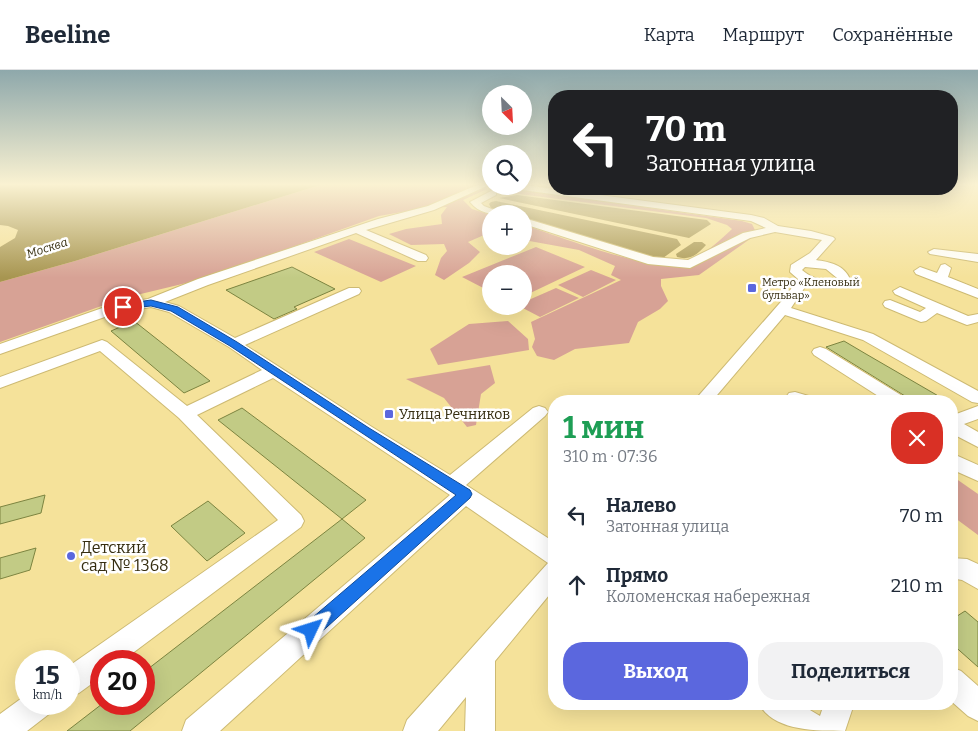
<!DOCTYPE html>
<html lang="ru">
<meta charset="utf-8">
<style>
:root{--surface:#fff;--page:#f2f2f3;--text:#1f2937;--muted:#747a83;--line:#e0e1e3;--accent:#5b67de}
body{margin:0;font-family:Bitter,serif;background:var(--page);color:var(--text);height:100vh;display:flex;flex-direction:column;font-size:19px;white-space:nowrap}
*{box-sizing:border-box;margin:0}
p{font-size:16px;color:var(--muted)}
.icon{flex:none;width:28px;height:28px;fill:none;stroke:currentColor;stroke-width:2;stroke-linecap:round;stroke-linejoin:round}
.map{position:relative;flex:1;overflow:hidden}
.sheet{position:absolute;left:548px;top:325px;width:410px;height:315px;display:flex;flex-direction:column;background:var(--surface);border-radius:20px;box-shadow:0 5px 20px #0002}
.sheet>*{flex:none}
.top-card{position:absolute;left:548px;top:20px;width:410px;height:105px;border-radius:20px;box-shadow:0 5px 20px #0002;background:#202124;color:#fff;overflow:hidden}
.needle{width:32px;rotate:156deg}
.tools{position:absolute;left:482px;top:15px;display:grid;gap:10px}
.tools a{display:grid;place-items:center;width:50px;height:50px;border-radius:50%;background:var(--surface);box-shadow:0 5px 20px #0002;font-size:25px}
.speed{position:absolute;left:15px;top:580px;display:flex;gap:10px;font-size:25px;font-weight:700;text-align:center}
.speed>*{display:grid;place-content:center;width:65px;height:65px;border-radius:50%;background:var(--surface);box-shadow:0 5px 20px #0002;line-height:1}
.speed small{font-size:12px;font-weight:400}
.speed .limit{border:8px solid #d22;background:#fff;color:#111}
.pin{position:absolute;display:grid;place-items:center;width:42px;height:42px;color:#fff;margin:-21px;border:2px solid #fff;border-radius:50%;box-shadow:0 1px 5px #0007}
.me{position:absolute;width:55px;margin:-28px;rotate:49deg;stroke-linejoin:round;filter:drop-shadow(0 0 4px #0008)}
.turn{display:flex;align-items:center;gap:18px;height:105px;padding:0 15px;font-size:22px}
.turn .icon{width:65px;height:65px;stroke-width:2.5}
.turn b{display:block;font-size:35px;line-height:42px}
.round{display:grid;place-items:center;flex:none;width:52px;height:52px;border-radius:20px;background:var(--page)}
.head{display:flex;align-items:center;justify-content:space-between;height:85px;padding:0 15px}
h1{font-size:30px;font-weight:700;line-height:38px;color:#1e9e55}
.cta{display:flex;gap:10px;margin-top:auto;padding:10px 15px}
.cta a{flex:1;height:58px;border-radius:20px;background:var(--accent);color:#fff;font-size:20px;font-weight:700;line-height:58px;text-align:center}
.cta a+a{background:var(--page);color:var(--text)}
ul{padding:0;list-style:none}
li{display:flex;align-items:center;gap:15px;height:70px;padding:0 15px}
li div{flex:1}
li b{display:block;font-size:19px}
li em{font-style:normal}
header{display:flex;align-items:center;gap:30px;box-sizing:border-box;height:70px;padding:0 25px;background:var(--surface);border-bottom:1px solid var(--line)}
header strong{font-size:24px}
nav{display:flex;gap:28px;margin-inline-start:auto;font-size:18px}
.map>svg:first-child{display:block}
.green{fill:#d7a295}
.water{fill:#a79550}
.building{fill:#c2cb85;stroke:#7c8440}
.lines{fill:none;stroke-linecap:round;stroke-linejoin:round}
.minor-casing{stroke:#cdba73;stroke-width:2}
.minor{fill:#fff;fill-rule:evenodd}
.route{fill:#1a73e8;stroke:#114b97}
.poi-dot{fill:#5b67de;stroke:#fff;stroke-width:2}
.labels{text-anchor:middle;stroke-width:5;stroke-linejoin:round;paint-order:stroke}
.far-poi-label{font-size:11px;fill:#352d10;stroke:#fff;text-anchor:start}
.far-water-label{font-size:12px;font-style:italic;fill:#352d0e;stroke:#fff}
.poi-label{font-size:14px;fill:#352d10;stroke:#fff;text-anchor:start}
.near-poi-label{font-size:16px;fill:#352d10;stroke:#fff;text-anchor:start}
</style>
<header>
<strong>Beeline</strong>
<nav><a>Карта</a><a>Маршрут</a><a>Сохранённые</a></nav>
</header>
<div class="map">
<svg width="978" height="661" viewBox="0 0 978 661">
<rect width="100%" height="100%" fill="#f5e29a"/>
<path class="green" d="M320,115h164l3,4 -24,11 9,9 19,6v17l-23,10 12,10 -11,11 -25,17 -9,-5 6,-17 6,-7 -3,-7 -33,1 -22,-11 17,-5 36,-5 -1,-9 6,-8 -22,1 -46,8 -176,63 -79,19 -124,44v-60l75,-21z
M493,116l249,35 10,3 5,10 -58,41 -38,4v7l7,15 -8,8 -22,13 -9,21 -54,6 -21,11 -17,-4 -5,-9 3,-8 -4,-17 90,-42 -10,-5 4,-9 -36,-16 -55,-10v-15c38,12 131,50 166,37 10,-4 34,-25 42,-33l-5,-4 -21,-7 -218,-28z
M349,169l67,27 -35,16 -67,-30z
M536,177l49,20 -61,29v-22h-33v18l-29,-15z
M591,200l25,10 -33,17 -25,-12z
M556,218l23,10 -39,19 -21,-11h5v-4z
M508,251l20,18 1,11 -91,15 -8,-16 39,-25z
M490,295l5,18 -14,11 -5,31 -9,2 -23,-29 -38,-19z
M955,408l23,16v41l-27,-20v-36z"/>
<path class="water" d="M0,115h320l-245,76 -75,21v-35l15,-9 3,-8 -10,-4 -8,-1z
M517,125l190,25 4,4 -22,14 -190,-40z
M496,131l181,38 4,6 -18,13 -7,2 -132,-42v-4h-14l-19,-6 -2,-4 2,-2z
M694,172h8l4,3c-8,9 -16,16 -29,12l-1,-3z"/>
<path class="building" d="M292,197l43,22 -41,18 3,2 -23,10 -48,-29z
M134,251l76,60 -26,12 -73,-62z
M844,271l22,13 81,47h-34l-87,-54z
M242,338l124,92 -24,19 -124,-99z
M45,425l-4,18 -41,11v-17z
M208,431l37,32 -38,28 -36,-35z
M342,449l23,19 -235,193h-63l35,-27h42v-32z
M36,478l-6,22 -30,9v-21z
M965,541l13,11v45l-27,-24v-23z"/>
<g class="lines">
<g class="minor-casing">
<path id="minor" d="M477,115h12l-55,25 -68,20 60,25 2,3 -2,3h-8l-62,-28 -148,52 -43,17 14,4 56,32 114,-50h10l2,3 -2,3 -114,51 127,82 78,48 83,-67 6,-2 6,2 3,4 -3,4 -79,69 88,57v47l-59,72v70h-30l1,-34 -28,34h-35l4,-11 141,-157 -82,-57 -246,225h-38l4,-11 264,-225 -177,-117 -76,37 104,100 3,6 -3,6 -179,134h-21v16l-22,16 -10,4v-31l209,-146 -99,-102 -79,-67 -100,37v-11l102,-37 5,2 80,64 75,-36 -33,-23 -60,-35 -18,-5 -35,6 -116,41v-10l108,-38 40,-7 50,-20 180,-60 50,-13z
M524,115l227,30 13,3 14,8 33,5 22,6 2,2 -2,2 -17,19c14,2 28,5 34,19 -10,13 -28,9 -43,5l-16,24 82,26 105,57v12l-6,-1 -109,-62 -78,-25 -73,86h-18l92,-105 12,-17 -8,-7 1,-7 19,-12 12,-13 -47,-8 -25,6 -60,30 -42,-4 -124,-40v-6l129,39 35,3 55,-27 23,-5 -15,-7 -236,-32 -4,-3zM805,197l21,2 11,9c-11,6 -26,0 -35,-8z
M493,120l3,1v4l-15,8 3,3 21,8c-15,0 -25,0 -35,-12z
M934,179l44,5v8l-48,-8 -2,-2z
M945,194l6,4 -3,9 30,12v9l-62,-24 -2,-3 6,-4 17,6 4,-8z
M900,217l68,29 10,-2v8l-11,3 -30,-12 -11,8 -5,1 -36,-15 -2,-3 2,-3 5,-1 30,12 6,-4 -31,-14 -2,-3z
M820,277l6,2 78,48 3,4h-21l-72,-46 -2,-3 2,-3z
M795,322l17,5 3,4h-26l-3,-4 3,-4z
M978,336v13l-14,5 14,8v15l-27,-14v-17z
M951,383l27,12v16l-27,-12z
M951,488l16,1 11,5v25l-16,-9 -11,-2z
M951,597l10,4 17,15v35l-10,-5 -17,-15z
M26,625v9h28l-5,10 -22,17h-27v-17z
M759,634h41l20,12 4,-12h30l-9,27c-31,0 -71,0 -86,-27z"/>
</g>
<use href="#minor" class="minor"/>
</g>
<linearGradient id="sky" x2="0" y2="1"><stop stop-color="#8ea8ab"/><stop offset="0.55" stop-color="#faf2d2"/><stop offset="1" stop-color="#faf2d2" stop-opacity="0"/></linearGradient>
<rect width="978" height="208" fill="url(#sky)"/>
<path class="route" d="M151,230l27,7 59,35 132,86 101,62 2,4 -2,4 -153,138 -6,3 -6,-3 -2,-6 2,-6 151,-129 -226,-149 -59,-35 -20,-5 -28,3 -5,-2 5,-3z"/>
<g class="poi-dot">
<rect x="747" y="213" width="10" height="10" rx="2.5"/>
<rect x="384" y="339" width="10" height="10" rx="2.5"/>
<circle cx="71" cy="486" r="5"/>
</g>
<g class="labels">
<g class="far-poi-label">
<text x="762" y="216">Метро «Кленовый<tspan x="762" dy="13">бульвар»</tspan></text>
</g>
<g class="far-water-label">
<text transform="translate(47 178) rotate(-18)" y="4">Москва</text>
</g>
<g class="poi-label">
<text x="399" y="349">Улица Речников</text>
</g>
<g class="near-poi-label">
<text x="81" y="483">Детский<tspan x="81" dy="18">сад № 1368</tspan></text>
</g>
</g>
</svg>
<div class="tools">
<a><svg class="needle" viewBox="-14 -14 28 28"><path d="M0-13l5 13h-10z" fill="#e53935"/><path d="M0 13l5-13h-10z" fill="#747a83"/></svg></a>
<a><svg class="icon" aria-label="search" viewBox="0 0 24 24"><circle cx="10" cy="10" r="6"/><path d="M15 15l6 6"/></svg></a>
<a>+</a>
<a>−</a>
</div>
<div class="speed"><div>15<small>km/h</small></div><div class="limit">20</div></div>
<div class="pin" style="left:123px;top:237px;background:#d93025"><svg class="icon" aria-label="arrive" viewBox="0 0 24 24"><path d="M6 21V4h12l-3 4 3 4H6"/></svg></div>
<svg class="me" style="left:311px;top:560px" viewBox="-20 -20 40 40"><path d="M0-17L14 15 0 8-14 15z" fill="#1a73e8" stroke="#fff" stroke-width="4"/></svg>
<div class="top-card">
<div class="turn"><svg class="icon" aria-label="left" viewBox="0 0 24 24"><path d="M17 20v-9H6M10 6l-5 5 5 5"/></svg><div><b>70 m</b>Затонная улица</div></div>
</div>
<section class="sheet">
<div class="head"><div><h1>1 мин</h1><p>310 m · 07:36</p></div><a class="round" style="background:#d93025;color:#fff"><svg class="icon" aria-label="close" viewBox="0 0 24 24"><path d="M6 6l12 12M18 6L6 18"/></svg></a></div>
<ul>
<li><svg class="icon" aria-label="left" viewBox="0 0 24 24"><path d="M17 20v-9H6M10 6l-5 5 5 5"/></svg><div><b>Налево</b><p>Затонная улица</p></div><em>70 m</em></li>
<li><svg class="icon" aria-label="ahead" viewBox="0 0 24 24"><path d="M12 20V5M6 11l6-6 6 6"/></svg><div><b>Прямо</b><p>Коломенская набережная</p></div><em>210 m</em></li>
</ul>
<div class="cta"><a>Выход</a><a>Поделиться</a></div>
</section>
</div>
